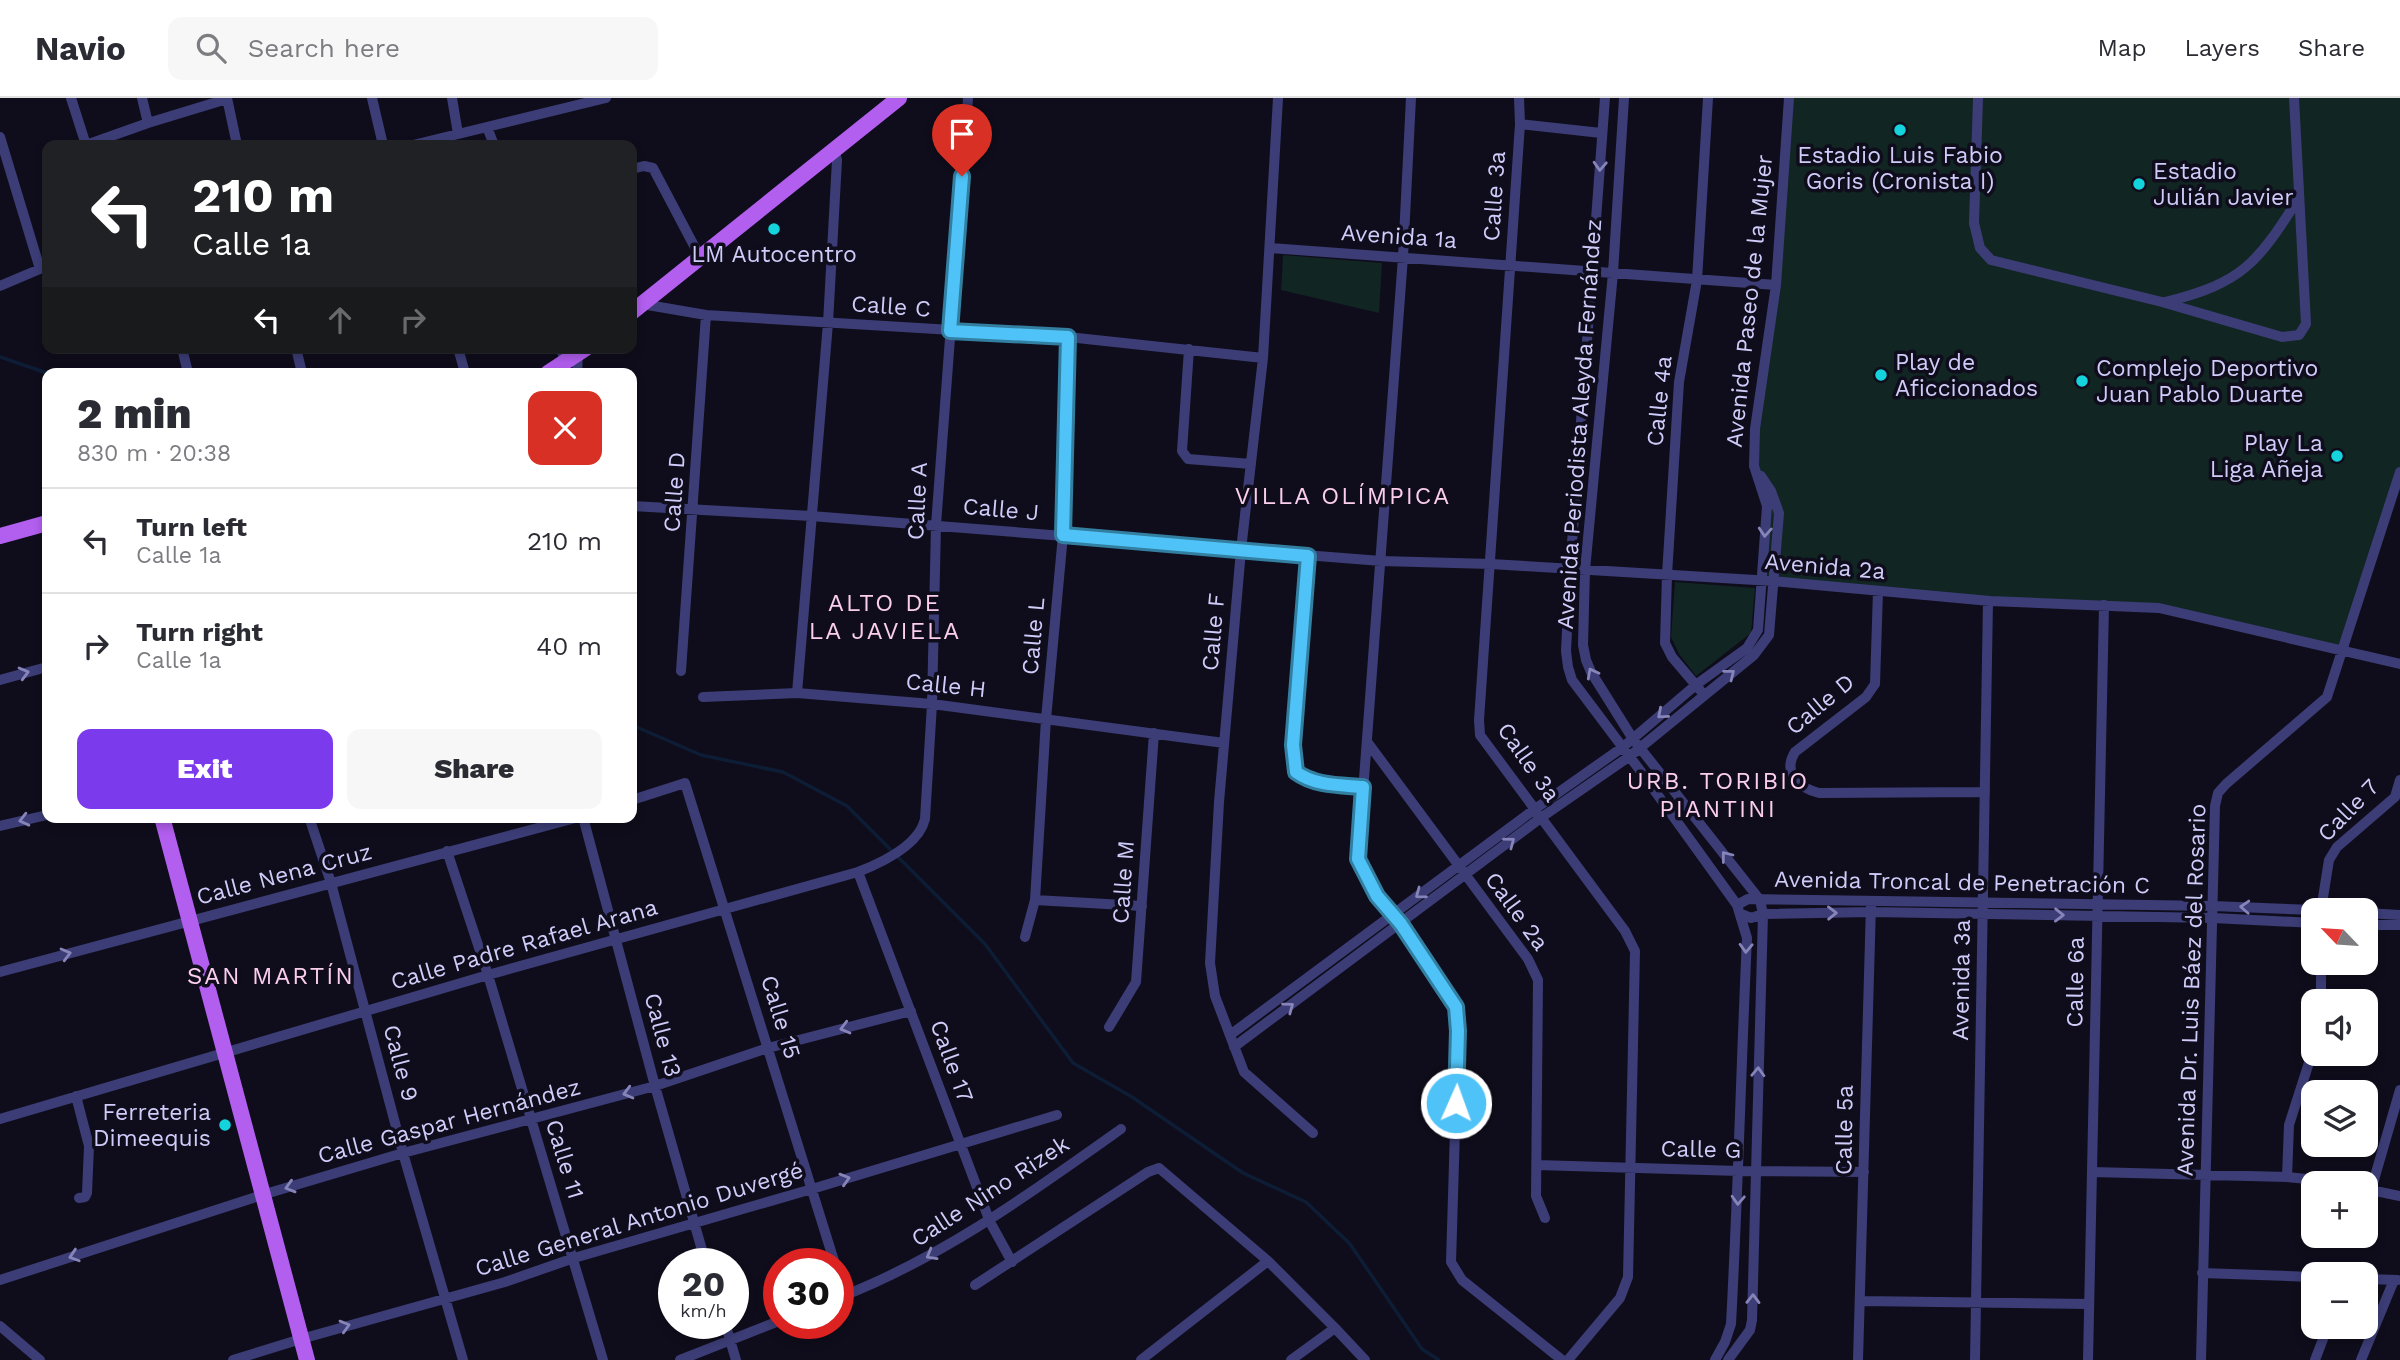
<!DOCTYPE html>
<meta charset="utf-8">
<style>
:root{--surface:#fff;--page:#f7f7f7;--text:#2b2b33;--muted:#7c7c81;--line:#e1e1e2;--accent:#7c3aed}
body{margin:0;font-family:"Work Sans",sans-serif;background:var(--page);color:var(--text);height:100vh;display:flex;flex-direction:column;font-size:26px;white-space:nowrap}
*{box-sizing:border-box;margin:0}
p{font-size:23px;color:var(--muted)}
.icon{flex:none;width:38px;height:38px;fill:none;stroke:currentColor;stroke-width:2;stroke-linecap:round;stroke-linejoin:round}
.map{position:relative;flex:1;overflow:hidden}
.side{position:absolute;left:42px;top:270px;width:595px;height:455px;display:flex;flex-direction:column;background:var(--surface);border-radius:14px;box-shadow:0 4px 10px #0003}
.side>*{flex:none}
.banner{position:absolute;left:42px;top:42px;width:595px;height:214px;border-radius:14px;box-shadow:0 4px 10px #0003;background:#202124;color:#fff;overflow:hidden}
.needle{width:46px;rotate:295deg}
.controls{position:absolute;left:2301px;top:800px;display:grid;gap:14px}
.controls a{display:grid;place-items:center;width:77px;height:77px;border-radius:14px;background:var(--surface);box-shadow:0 4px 10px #0003;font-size:35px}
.speed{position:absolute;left:658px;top:1150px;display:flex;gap:14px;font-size:35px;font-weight:700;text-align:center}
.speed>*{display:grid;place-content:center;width:91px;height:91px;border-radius:50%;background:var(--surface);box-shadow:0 4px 10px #0003;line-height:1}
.speed small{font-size:18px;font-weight:400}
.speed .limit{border:10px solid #d22;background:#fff;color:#111}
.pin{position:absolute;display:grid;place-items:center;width:60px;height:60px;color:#fff;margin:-72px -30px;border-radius:50% 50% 50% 0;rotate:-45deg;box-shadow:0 0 7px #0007}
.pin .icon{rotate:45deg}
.me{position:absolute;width:77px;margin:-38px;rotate:2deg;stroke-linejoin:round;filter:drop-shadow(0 0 5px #0008)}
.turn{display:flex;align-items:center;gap:24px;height:147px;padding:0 35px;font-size:32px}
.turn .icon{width:91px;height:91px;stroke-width:2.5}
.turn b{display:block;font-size:49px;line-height:60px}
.lanes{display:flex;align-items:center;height:66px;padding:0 35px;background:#0003;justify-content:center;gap:35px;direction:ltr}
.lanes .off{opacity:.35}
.round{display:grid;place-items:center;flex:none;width:74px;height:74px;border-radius:14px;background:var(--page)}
.head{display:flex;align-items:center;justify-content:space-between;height:119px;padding:0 35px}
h1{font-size:42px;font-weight:800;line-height:52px}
.cta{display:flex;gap:14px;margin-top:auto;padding:14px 35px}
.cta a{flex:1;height:80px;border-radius:14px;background:var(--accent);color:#fff;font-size:28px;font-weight:800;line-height:80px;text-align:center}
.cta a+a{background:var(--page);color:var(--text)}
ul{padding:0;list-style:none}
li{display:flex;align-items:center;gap:21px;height:105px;padding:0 35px;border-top:2px solid var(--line)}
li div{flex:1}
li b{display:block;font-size:26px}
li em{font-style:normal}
header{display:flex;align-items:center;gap:42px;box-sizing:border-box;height:98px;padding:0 35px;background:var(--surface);border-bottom:2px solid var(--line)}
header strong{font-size:33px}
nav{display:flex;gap:38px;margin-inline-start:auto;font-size:24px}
.search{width:490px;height:63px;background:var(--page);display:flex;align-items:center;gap:18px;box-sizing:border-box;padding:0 24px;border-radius:14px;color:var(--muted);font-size:26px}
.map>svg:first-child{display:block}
.green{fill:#112523}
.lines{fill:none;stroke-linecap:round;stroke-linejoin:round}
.stream{stroke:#0d1d35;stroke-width:3.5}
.minor{stroke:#3c3d76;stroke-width:10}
.primary{stroke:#b25eef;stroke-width:16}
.oneway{stroke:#8684b8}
.route-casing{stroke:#337fa1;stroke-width:18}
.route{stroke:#4fc3f7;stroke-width:12}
.poi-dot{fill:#15d3dd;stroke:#0f0d1b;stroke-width:2.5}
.labels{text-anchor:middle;stroke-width:7;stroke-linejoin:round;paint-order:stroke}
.poi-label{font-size:23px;fill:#cfccfa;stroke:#0f0d1b;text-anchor:start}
.street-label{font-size:23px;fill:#cfccfa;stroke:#0f0d1b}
.neighbourhood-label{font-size:24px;letter-spacing:2px;fill:#faceec;stroke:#0f0d1b}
</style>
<header>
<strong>Navio</strong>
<div class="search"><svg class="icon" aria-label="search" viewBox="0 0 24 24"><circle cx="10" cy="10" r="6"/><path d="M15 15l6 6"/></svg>Search here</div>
<nav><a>Map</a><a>Layers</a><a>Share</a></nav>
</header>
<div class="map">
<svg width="2400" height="1262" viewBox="0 0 2400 1262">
<rect width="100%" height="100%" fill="#0f0d1b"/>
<path class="green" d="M1788,0h612v374l-58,178 -183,-42 -398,-27 6,-75 -13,-40 17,-132z
M1283,157l99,8 -3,50 -98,-23z
M1675,484l80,6 -4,45 -55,43 -17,-22 -8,-17z"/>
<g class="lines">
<path class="stream" d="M0,259l47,16
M632,627l69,30 82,17 64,34 138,138 88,119 59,34 111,76 63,29 44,42 72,105 17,11"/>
<path class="minor" d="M71,0l15,47
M142,0l6,25
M227,0l10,47
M372,0l11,47
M452,0l6,36
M1278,0l-15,260 -22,192 -22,252 -9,161 5,33 29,76 69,61
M1411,0l-8,159 -45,602 19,37 24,28 55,83 2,24 -7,231 11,18 100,80
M1519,0l1,26 -41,596 1,15 145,196 10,20 -7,326 -8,21 -52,62
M1605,0l-35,472 -4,81 2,16 4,13 67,89 98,136 10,33c-6,129 -9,257 -16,386l-6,18 -10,18
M1624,0l-11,175 -28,297 -2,75 3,15 5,12 42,67 127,161 3,14 -11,406 -2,10 -22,30
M1978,0l-4,125 6,25 11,12 171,42 120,35 17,-2 7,-11 -12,-226
M1520,26l81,9
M487,29l7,18
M0,39l40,132
M86,47l62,-22 79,-24
M413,47l193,-47
M632,71l12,-3 9,2 47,89
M1270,150l506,37
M0,188l47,-20
M2165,204c77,-19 92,-38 133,-103
M642,206l64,11 362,22 195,21
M182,250l6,25
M296,250l6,25
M458,250l7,25
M561,250l4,14
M1189,251l-7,102 6,8 63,5
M577,275l1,-18
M632,408l179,10 570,45 110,3 281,17 218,20 169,7 241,56
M1308,458l-15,207 2,9c20,14 45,13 68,15
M1878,493l-3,93 -9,13 -71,55c-13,21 4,36 24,41l166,-1
M681,573l25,-356
M0,582l47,-13
M1700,592l-28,-33 -7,-14 2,-68 12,-193 18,-102 11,-182
M797,595l31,-370 9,-163 -3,-10
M703,599l94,-4 135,11 292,39
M1368,645l160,216 10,21 -2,216 9,22
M632,702l53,-17 150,481
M309,719l22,66 72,270 60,207
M583,719l72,269 51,178
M0,728l47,-11
M447,753l41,124 115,385
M858,774l132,350 22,40
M1035,802l107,6
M1737,807l11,-6 465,7 101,4
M2321,812l8,-50 8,-13 58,-50 5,-17
M2366,815l34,2
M1741,816l10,4 12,-4 108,-2 342,6 101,5
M2366,827h34
M1025,839l10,-37 11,-181 17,-184 5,-198
M2321,864v39
M0,874l579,-155
M1109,929l27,-45 18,-249
M1230,937l305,-226 88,-62 74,-63 50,-36 11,-18 9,-124 -13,-40 1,-37 21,-144 13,-187
M1234,949l308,-230 88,-61 124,-101 15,-20 10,-122 -8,-22 -10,-15
M76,998l13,50 -2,47 -2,4 -6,1
M0,1021l488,-144 370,-103c23,-9 61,-27 67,-53l7,-115 4,-179 32,-427
M1537,1067l202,6 125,1
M2092,1074l195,5 58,6
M2287,1079l2,-52 25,-78
M2366,1091l34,7
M2371,1092l29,-100
M2202,1175l112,4
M838,1176l7,22
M2366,1181l32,1
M0,1182l262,-85 141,-42 252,-67 113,-38 143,-37
M975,1187l173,-113 11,-4 109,93 67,67 -44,32
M838,1200c104,-40 193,-105 283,-169
M1861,1203l228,3
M725,1225l11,37
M0,1228l40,34
M1335,1230l30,32
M233,1262l68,-21 204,-57 69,-24 238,-69 245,-74
M680,1262l99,-39
M1141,1262l127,-99
M1858,1262l13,-455
M1975,1262l13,-759
M2088,1262l16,-755
M2201,1262l14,-554 3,-13 8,-9 101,-87 73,-225
M2315,1262l13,-34
M2361,1262l33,-80"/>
<path class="primary" d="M632,214l267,-214
M548,275l38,-25
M0,438l47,-13
M162,719l145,543"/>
</g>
<defs><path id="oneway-chevron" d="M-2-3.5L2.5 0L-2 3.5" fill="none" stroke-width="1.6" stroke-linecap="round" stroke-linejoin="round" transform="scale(1.75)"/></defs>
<g class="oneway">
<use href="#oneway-chevron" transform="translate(1600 68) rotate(93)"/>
<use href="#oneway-chevron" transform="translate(1765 434) rotate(94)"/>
<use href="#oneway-chevron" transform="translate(24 575) rotate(-15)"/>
<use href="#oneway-chevron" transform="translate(1592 575) rotate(-118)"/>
<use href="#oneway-chevron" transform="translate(1730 576) rotate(-38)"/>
<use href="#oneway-chevron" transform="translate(1662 616) rotate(139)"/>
<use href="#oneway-chevron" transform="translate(24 722) rotate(166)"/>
<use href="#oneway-chevron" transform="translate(1510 744) rotate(-37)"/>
<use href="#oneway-chevron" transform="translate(1726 758) rotate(-128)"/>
<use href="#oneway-chevron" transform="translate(1420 796) rotate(143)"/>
<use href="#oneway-chevron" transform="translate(2245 809) rotate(-177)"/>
<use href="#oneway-chevron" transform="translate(1832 815) rotate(-1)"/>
<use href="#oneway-chevron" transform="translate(2059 817) rotate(1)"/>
<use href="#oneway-chevron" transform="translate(1746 850) rotate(92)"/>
<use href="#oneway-chevron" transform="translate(66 856) rotate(-15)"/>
<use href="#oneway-chevron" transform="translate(1289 909) rotate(-36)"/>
<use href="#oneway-chevron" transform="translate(845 930) rotate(165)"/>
<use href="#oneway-chevron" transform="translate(1758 974) rotate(-88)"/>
<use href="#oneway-chevron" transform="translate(628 995) rotate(165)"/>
<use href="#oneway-chevron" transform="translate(845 1081) rotate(-17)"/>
<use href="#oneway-chevron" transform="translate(290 1089) rotate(163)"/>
<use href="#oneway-chevron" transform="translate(1738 1102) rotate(93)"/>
<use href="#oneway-chevron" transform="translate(931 1157) rotate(150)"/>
<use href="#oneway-chevron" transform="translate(74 1158) rotate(162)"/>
<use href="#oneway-chevron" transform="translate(1753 1201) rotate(-89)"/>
<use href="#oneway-chevron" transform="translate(345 1228) rotate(-16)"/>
</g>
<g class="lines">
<g class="route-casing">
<path id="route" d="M962,78l-12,155 118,6 -5,198 245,21 -15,189 3,27c19,14 44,13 67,15l-5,72 19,37 24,28 55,83 2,24 -2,72"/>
</g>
<use href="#route" class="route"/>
</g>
<g class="poi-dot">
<circle cx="1900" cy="32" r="7"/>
<circle cx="2139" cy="86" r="7"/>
<circle cx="774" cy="131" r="7"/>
<circle cx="1881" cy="277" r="7"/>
<circle cx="2082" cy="283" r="7"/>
<circle cx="2337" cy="358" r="7"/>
<circle cx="225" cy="1027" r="7"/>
</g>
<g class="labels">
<g class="poi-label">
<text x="1900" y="65" text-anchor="middle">Estadio Luis Fabio<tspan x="1900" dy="26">Goris (Cronista I)</tspan></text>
<text x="2153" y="81">Estadio<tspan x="2153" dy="26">Julián Javier</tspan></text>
<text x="774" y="164" text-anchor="middle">LM Autocentro</text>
<text x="1895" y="272">Play de<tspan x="1895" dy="26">Aficcionados</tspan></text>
<text x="2096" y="278">Complejo Deportivo<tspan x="2096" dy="26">Juan Pablo Duarte</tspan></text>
<text x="2323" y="353" text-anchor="end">Play La<tspan x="2323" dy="26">Liga Añeja</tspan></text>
<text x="211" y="1022" text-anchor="end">Ferreteria<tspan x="211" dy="26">Dimeequis</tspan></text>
</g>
<g class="street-label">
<text transform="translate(1494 98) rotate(-86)" y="8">Calle 3a</text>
<text transform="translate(1399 138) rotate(4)" y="8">Avenida 1a</text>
<text transform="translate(1749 203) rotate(-84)" y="8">Avenida Paseo de la Mujer</text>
<text transform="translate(891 208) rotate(4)" y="8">Calle C</text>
<text transform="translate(1659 303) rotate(-84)" y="8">Calle 4a</text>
<text transform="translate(1579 326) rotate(-86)" y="8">Avenida Periodista Aleyda Fernández</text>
<text transform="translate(674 394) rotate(-86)" y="8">Calle D</text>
<text transform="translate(917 403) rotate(-87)" y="8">Calle A</text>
<text transform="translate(1001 411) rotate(5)" y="8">Calle J</text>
<text transform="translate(1825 468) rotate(5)" y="8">Avenida 2a</text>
<text transform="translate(1213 534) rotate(-85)" y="8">Calle F</text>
<text transform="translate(1033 538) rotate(-85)" y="8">Calle L</text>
<text transform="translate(946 587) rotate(6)" y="8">Calle H</text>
<text transform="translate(1820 606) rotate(-40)" y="8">Calle D</text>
<text transform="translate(1529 664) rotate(55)" y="8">Calle 3a</text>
<text transform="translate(2348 712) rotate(-46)" y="8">Calle 7</text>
<text transform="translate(284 776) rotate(-15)" y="8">Calle Nena Cruz</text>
<text transform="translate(1123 784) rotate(-86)" y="8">Calle M</text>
<text transform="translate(1962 784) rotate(1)" y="8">Avenida Troncal de Penetración C</text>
<text transform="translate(1517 813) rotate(54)" y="8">Calle 2a</text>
<text transform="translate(524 846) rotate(-16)" y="8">Calle Padre Rafael Arana</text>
<text transform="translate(1961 882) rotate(-89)" y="8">Avenida 3a</text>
<text transform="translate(2075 884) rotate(-89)" y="8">Calle 6a</text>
<text transform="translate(2191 892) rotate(-88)" y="8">Avenida Dr. Luis Báez del Rosario</text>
<text transform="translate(781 919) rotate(73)" y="8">Calle 15</text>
<text transform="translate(663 937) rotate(75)" y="8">Calle 13</text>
<text transform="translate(952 963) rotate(70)" y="8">Calle 17</text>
<text transform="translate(401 965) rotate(75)" y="8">Calle 9</text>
<text transform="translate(449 1023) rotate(-15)" y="8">Calle Gaspar Hernández</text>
<text transform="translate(1844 1032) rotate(-89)" y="8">Calle 5a</text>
<text transform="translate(1701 1051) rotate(1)" y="8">Calle G</text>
<text transform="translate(565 1061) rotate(73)" y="8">Calle 11</text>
<text transform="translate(990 1093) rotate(-33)" y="8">Calle Nino Rizek</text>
<text transform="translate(639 1121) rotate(-17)" y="8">Calle General Antonio Duvergé</text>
</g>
<g class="neighbourhood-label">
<text x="1343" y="406">VILLA OLÍMPICA</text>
<text x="885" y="513">ALTO DE<tspan x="885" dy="28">LA JAVIELA</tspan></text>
<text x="1718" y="691">URB. TORIBIO<tspan x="1718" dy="28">PIANTINI</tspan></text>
<text x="271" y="886">SAN MARTÍN</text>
</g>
</g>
</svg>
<div class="controls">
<a><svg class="needle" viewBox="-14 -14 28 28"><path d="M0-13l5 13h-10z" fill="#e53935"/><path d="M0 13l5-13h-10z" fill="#7c7c81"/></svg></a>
<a><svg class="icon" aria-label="sound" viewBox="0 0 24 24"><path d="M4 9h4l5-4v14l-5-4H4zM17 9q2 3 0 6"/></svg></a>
<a><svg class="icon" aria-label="layers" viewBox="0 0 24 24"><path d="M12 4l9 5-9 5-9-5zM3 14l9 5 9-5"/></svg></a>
<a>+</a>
<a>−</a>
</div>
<div class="speed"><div>20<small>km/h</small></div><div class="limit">30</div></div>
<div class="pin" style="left:962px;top:78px;background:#d93025"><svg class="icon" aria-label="arrive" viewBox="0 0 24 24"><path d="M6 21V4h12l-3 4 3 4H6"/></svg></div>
<svg class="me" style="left:1456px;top:1005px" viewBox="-20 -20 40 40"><circle r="17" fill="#4fc3f7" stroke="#fff" stroke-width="3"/><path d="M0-11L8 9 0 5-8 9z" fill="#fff"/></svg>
<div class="banner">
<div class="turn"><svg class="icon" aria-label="left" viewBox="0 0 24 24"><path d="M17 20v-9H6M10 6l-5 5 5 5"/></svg><div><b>210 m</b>Calle 1a</div></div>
<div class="lanes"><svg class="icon" aria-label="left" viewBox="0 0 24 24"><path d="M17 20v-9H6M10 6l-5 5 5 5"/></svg><svg class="icon off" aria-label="ahead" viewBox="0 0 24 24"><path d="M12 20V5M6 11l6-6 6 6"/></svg><svg class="icon off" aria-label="right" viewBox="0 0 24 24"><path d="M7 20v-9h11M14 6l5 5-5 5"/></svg></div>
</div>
<section class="side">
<div class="head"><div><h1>2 min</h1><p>830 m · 20:38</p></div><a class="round" style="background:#d93025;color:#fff"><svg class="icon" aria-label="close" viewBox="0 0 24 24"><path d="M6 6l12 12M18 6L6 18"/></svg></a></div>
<ul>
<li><svg class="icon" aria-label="left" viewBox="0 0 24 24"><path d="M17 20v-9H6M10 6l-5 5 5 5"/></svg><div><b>Turn left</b><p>Calle 1a</p></div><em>210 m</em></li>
<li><svg class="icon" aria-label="right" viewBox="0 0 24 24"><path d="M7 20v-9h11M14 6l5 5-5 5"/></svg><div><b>Turn right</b><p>Calle 1a</p></div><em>40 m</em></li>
</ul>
<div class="cta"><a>Exit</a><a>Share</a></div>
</section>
</div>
